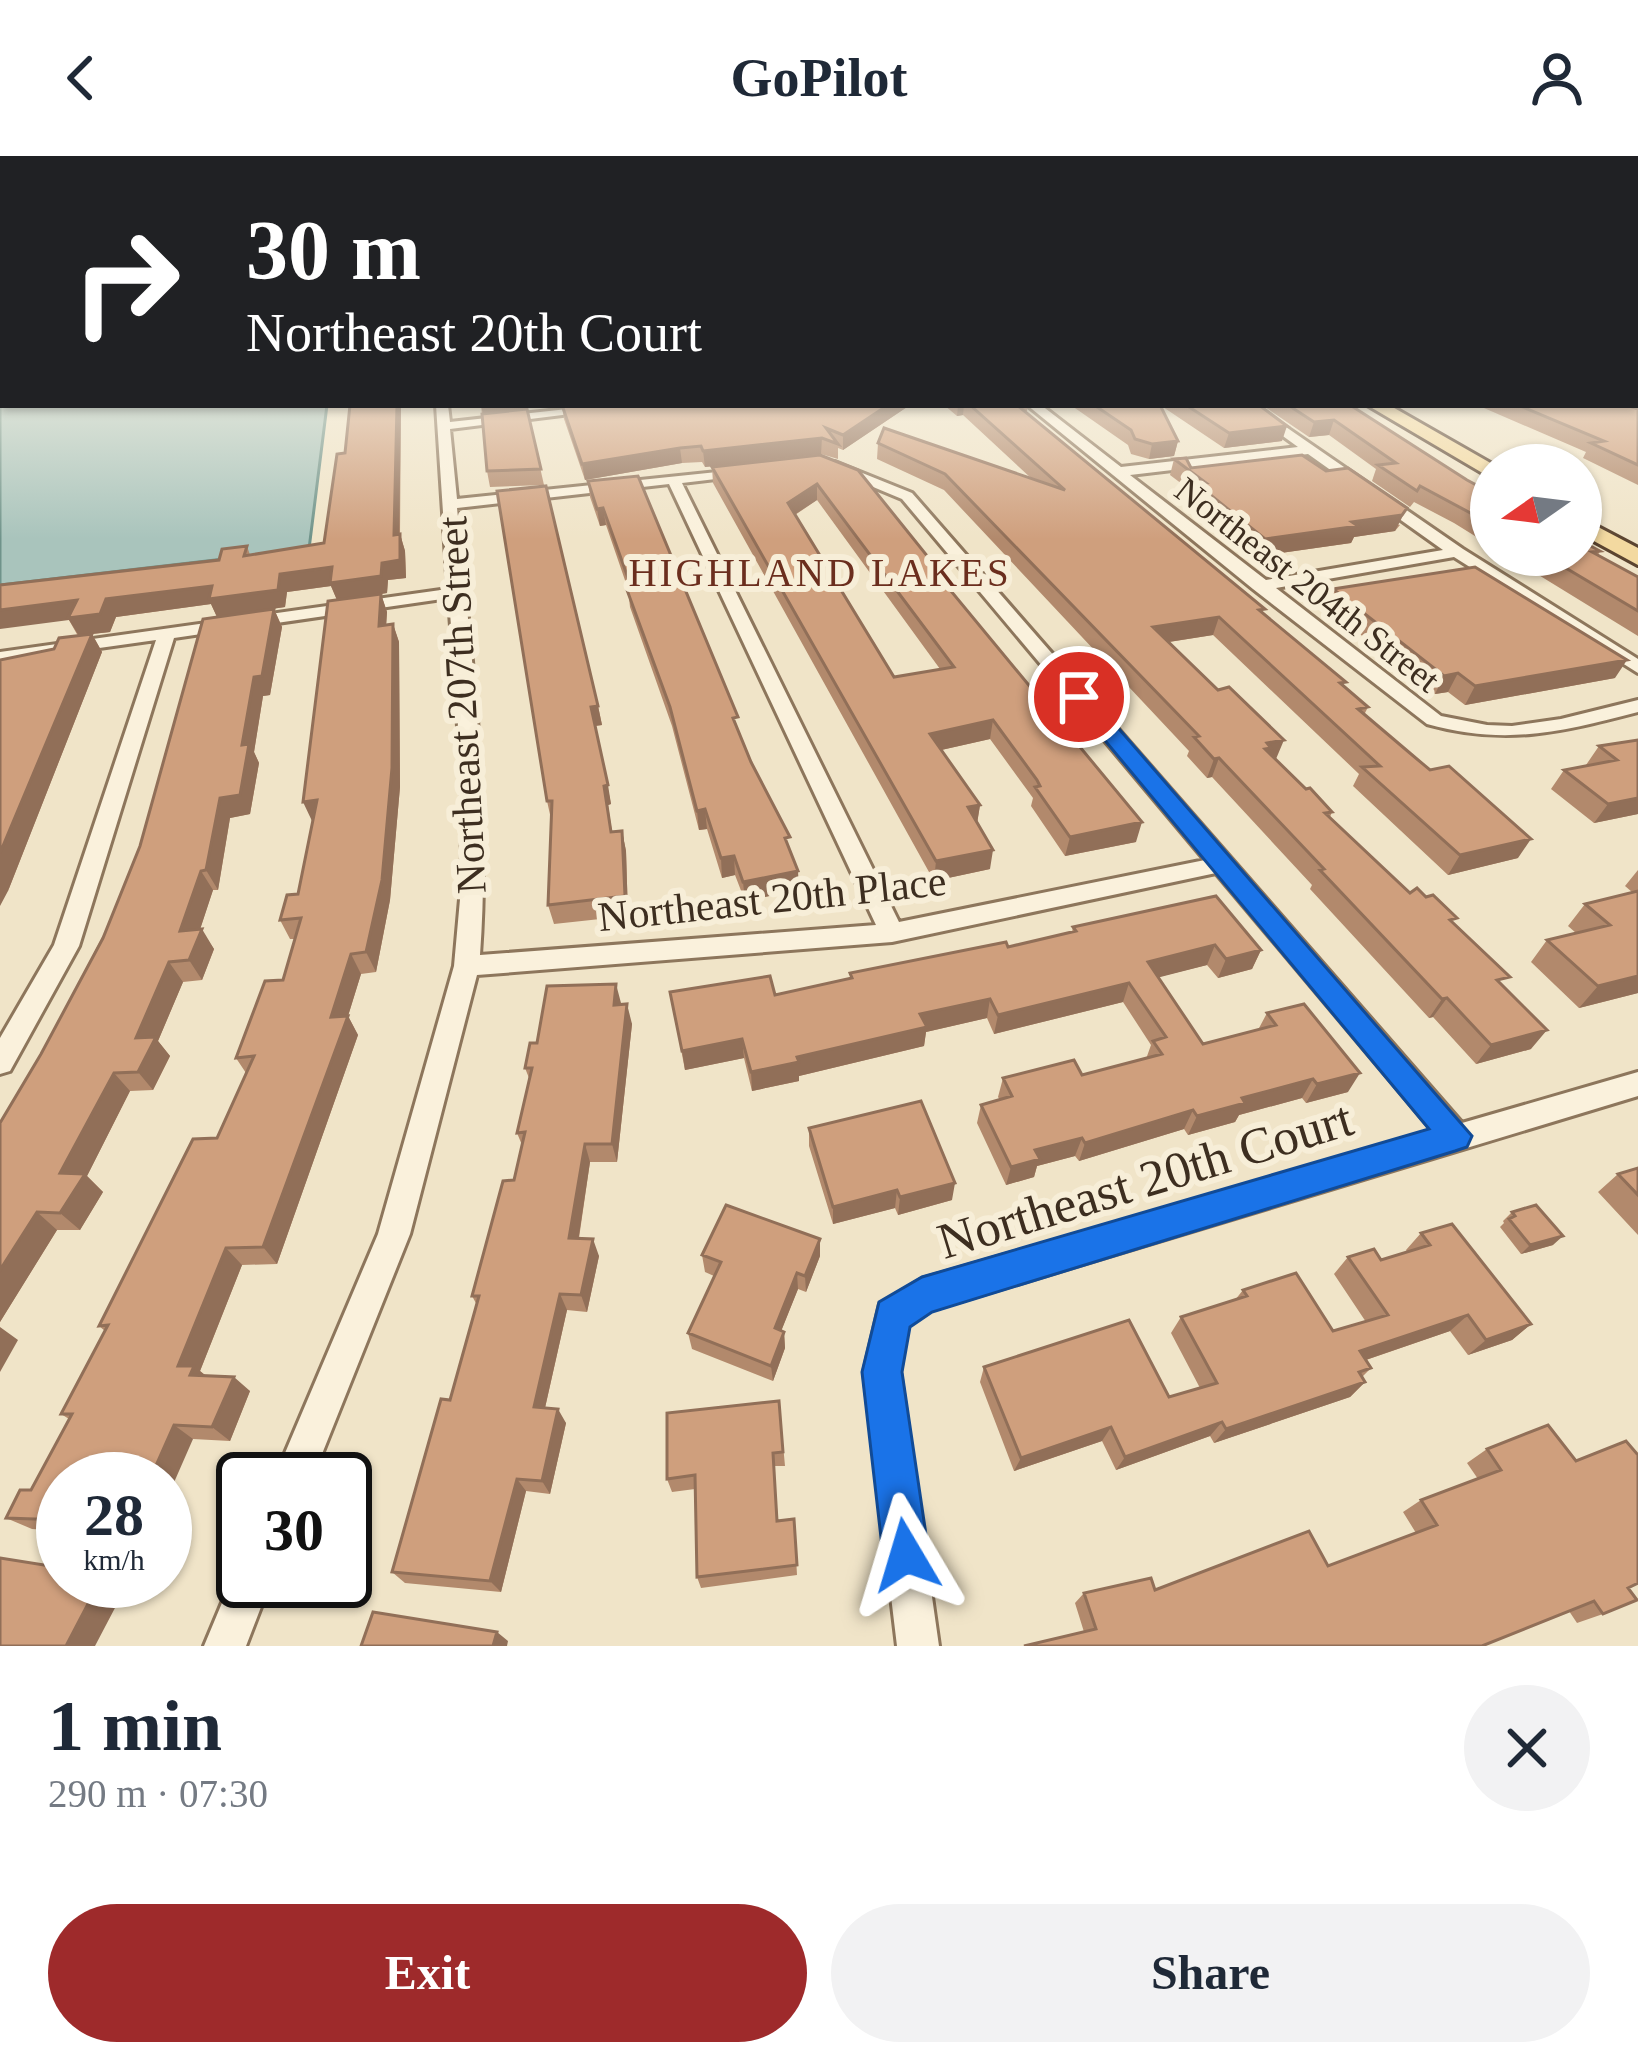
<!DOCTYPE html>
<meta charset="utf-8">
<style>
:root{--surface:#fff;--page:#f2f2f3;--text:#1f2937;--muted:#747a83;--accent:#9e2a2b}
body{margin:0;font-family:Georgia,serif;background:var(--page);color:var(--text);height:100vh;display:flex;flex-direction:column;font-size:45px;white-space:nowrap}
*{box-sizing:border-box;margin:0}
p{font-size:39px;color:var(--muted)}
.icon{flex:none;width:66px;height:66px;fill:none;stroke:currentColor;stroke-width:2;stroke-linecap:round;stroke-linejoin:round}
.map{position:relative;height:1490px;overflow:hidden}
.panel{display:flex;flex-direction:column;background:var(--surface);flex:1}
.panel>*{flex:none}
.guide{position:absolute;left:0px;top:0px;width:1638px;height:252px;box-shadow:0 3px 9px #0004;background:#202124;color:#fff;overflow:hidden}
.needle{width:78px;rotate:256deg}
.controls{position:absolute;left:1470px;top:288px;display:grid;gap:24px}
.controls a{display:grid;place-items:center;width:132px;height:132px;border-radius:50%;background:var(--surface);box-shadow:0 3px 9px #0004;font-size:60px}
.speed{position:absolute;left:36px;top:1296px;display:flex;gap:24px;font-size:60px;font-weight:700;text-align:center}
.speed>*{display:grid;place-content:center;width:156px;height:156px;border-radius:50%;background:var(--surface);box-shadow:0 3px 9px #0004;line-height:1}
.speed small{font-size:30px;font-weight:400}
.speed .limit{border:6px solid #111;border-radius:18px;background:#fff;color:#111}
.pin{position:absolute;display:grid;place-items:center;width:102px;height:102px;color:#fff;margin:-51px;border:6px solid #fff;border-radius:50%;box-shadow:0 3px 12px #0007}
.me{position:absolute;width:132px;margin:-66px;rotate:353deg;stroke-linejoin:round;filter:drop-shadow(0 0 9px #0008)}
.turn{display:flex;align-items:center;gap:42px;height:252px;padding:0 48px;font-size:54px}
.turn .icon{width:156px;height:156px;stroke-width:2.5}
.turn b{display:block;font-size:84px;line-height:102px}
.round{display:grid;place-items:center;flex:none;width:126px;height:126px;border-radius:63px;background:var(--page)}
.summary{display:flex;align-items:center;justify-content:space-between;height:204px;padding:0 48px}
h1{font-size:72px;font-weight:700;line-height:90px}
.cta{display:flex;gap:24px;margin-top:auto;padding:24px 48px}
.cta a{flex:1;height:138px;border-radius:72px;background:var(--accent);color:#fff;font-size:48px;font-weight:700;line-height:138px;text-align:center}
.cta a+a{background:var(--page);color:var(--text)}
header{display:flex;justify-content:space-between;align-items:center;height:156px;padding:0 48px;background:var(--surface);font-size:54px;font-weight:700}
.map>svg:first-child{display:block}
.water{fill:#a9c4bc;stroke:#6f938a;stroke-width:3}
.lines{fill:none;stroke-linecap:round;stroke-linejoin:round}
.street-casing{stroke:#8d765c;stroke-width:6}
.primary-casing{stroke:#5b4430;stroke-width:6}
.street{fill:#faf1dc;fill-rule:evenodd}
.primary{fill:#f3d9a0;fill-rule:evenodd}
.wall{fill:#b2896c;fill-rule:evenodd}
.shaded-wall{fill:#916f58}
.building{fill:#cf9f7d;stroke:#916f58;stroke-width:3;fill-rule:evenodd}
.route{fill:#1a73e8;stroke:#114b97;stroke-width:3}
.labels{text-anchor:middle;stroke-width:12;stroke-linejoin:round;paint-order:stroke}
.far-street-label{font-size:36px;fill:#3d2e20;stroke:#f7eed8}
.far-neighbourhood-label{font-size:39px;letter-spacing:3px;fill:#6b2e1e;stroke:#f7eed8}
.street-label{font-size:42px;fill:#3d2e20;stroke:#f7eed8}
.near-street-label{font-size:51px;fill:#3d2e20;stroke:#f7eed8}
</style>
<header><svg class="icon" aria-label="back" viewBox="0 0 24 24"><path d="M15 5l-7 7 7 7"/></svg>GoPilot<svg class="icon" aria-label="person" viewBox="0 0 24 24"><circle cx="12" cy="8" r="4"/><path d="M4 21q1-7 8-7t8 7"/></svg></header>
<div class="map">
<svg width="1638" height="1490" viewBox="0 0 1638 1490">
<rect width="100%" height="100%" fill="#f0e4c8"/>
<path class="water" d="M0,227l3,22h324l-18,144 -309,36z"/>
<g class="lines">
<g class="street-casing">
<path id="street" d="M0,197h3v7h-3z
M436,249h12l2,17 154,-17h39l-193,24 7,70 289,-30v6l-5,1 -59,7 217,439 306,-62 -303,-361 -72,-30v-6l5,-1 77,31 550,630 176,-51v24l-707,214 -24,16 -7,46 39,274h-42l-33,-274 16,-68 42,-25 511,-148 -217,-258 -324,69 -415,33 -67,259 -98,245h-38l104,-245 76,-268 8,-89 -1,-108 -12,-171 -275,40 -95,308 -69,125 -10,3v-36l54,-93 102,-305 -156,22v-10l448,-63zM669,328l207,441 -396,30c11,-150 -9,-300 -23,-447z
M1027,249h14l80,62 177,-20 -58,-42h14l209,144 175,110v14l-184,-116 -178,31 165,128 46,9 25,1 49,-7 77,-19v12c-77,20 -132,34 -211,12l-174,-135zM1308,298l135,96 -177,30 -136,-105z
M243,1408v17h28l-25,65h-42l33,-79z"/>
</g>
<g class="primary-casing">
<path id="primary" d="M1367,249h22l105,60 -3,13z
M1581,362l57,30v17l-57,-31z"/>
</g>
<use href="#street" class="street"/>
<use href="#primary" class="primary"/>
</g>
<path class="wall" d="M1635,174h3v155l-55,-27 3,-6 -109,-47h158z
M401,249l-1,129 5,17 1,27 -18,2 -1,13 -6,1 6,18 -1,13 7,-1 6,18 1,145 -10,113 -14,72 -15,2 -13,42 10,19 -81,229 -35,1 -42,106 5,4 45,16 -20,50 -37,-2 -130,40v52l-31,-2 -26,-11 25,-28 38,-71 -8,-5 44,-83 -6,-5 118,-188 29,-65 -10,-15 47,-78 12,-41h-5l-10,-19 18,-26 14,-73 25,-221 -6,-14 -44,6 -2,15 -68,10 -6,-13 -95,13 -6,15 -18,2 10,18 -94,239 46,-242 24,-13 -9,-16 150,-60 28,-14 3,9 74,-12 21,-90z
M481,249h45l18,80 -54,2 -3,-16z
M559,249h351l-67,45 -5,-2v11l-17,-5 -116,13 -3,-5 -20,1 -97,17 -21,-61 -2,-14z
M944,249h84l-1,6h-3l240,203 104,93 -4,8 154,143 -70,17 -95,-89 6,-12 -146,-139 -44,7 107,117 30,30 26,23 -2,5 80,76 44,30 49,63 28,63 -55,15 -43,-47 -4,1 -119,-129 2,-4 -100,-108 -5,1 -20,-22 2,-5 -245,-261 -67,-31 1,-16 154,36 -69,-64 -6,1z
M1048,249h211l23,36 -58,7 -64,-43 18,36 -4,15 -25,3 -18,-5 -3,-9 -56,-39 -20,2z
M1262,249h88l117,75 24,13v53l-37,-23 -40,-21 -4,5 -38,-26 4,-12 -47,-34 -20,2z
M820,299l124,128 192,259 -71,14 -34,-50 2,-8 -43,-59 -49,11 39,55 -3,18 13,46 -56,12 -221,-398 -1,-16zM817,344l123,169 -46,8 -99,-162z
M1174,303l17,9 209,57 -5,6 -41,6 -3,6 -92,13 -67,-56 2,-7 -24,-18z
M588,325l151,252 52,119 8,38 -54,11 -10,-26 -13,3 -15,-49 -8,1 -27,-104 -42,-119 -2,-18 -22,-64 -6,1 -10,-29z
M1600,395l-2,4 40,22v59l-132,-81h75z
M1333,433l282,89 -150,27 -17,-13 -13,2 -109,-87z
M274,453l8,18 -12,68 -7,1 -9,56 5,11 -9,51 -20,4 -12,72h-5l-13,39 14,20 -12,31 -19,2 -25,59 12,15 -17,34 -23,1 -43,85 16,16 -23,38h-23l-57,92v-199l41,-69z
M598,550l4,19 -7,1 16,78 -3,1 4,27 10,-1 4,20 2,65 -74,8 -6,-19 3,-86 -4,-18z
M1638,584v74l-44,9 -43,-34 13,-19 22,-5 13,-19z
M1638,714v123l-59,15 -48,-46 16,-22 29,-7 -8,-7 17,-22 47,-12 -7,-6z
M1073,771l188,23 -9,19 -34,9 -11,-13 -49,12 45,67 55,-14 9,-17 81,79 -42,11 -4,-5 -63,17 -4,7 -47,13 -4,-6 -105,32 -4,-5 -38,10 -3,11 -28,8 -29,-62 4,-18 19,-5 -2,-3 5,-19 79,-3 64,-16 5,-14 -28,-43 -129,32 -7,-16 -61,14 -2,14 -125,30v5l-47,10 -8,-33 -59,12 -15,-78 105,3 75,-17v-5l158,-26 64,-15z
M620,849l12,19 -15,138h-27l-11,76 20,18 -12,56 -20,-2 -22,98 21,15 -16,71 -24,-3 -25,101 -96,-9 -13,-11 58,-172 27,-95 -5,-9 42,-116 8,-35 -5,-12 12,-55 -4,-10 12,-25z
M809,972l143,72 -54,15 -3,-7 -62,16 -24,-78z
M1638,1012v67l-40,-43 20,-18z
M1512,1056l41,33 -32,9 -21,-27 4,-4 -1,-2z
M1421,1077l110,91 -19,16 -44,15 -18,-24 -84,29 5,8 -9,9 3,5 -15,15 -136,46 -4,-7 -94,34 -14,-29 -88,30 -34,-89 4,-15 185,30 31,-9 -29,-55 10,-16 54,-17 8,-10 90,41 33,-9 -32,-48 14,-17 33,3 26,-8 -1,-2z
M820,1083v17l-14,36 -8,-3 -17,42 3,1 1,16 -12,33 -81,-32 -4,-16 26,-57 -9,-4 -3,-17z
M779,1245l6,65h-11l4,55 16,-2 3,56 -96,13 -4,-11 -2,-88 -23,3 -5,-13z
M1487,1293l141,139 -25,26 -26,9 -8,-12 -485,21 -9,-29 9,-10 71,-3 173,-24 88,-33 -13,-21 18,-12 57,-21 -11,-16z"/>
<path class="shaded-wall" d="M397,249h4l-2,147 -5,-17z
M481,249h44l1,4 -43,5z
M888,249h22l-67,45v-15z
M958,249h6l-1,10 -6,1z
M1334,264l-5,15 -20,2 5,-15z
M1287,270l-5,15 -58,7 5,-15z
M822,282l-1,16 -116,13 -2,-16z
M1178,285l-4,15 -25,3 3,-15z
M680,292l2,15 -97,17 -3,-16z
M817,328v16l-29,19v-16z
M603,352l3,17 -6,1 -3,-17z
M1407,352l-12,23 -41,6 -3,6 -92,13 6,-17 87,-17z
M400,378l5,17 1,27 -18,2 -1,13 -50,7 -6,-14 -44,6 -2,15 -68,10 -6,-13 -95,13 -6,15 -18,2 10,18 -94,239 -8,15v-53l79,-217 -10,-16 -69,9v-19l77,-10 29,-1 174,-25 102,-11z
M381,438l6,18 -2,32 -6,-18z
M274,453l8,18 -12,68 -7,1 -9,56 5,11 -9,51 -20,4 -12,72 -12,-20 14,-72 22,-53 12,-68z
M1219,461l-6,18 -64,10 4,-18z
M393,468l6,18 1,145 -10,113 -14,72 -10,-20z
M1627,504l-12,18 -150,27 10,-19z
M1458,517l-10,19 -13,2 9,-18z
M598,550l4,19 -8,1 -3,-19z
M993,564l-3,19 -62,14 2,-19z
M1284,584l-8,19 -10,2 1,-18z
M1219,602l-7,19 -5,1 7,-19z
M608,629l3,19 -3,1 -4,-19z
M1638,642v16l-44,9 14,-19z
M317,644l-5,21 -9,-19z
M980,649l-3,19 -9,-17z
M705,653l2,20 -8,1 -2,-19z
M1142,666l-6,20 -71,14 5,-19z
M622,675l4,20 2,65 -3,-20z
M1531,683l-13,19 -70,17 12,-20z
M993,694l-3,19 -56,12 2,-20z
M734,700l1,19 -13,3 -1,-20z
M201,715l12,19 -20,61 -13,-20z
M798,715l1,19 -54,11 -2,-19z
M202,773l12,20 -12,31 -13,-20z
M1215,789l-8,20 -66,17 7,-20z
M1261,794l-9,19 -34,9 8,-19z
M351,798l10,20 -13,42 10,19 -81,229 -14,-17z
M169,806l14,20 -25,59 12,15 -17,34 -15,-18 -2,-34z
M1638,820v17l-59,15 19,-22z
M1129,827l-6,19 -129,32 4,-19z
M616,828l5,19 -3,21 -4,-19z
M1447,842l-14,19 -4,1 13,-19z
M990,843l-3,19 -61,14 -2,14 -125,30v5l-47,10 -1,-19 169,-58z
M627,848l5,20 -15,138 -5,-18z
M1547,874l-16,19 -55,15 15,-19z
M742,883l2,19 -59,12 -3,-19z
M114,917l16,18 -43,85 16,16 -23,38 -20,-17v-40z
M1360,917l-12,19 -42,11 11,-19z
M1313,923l-11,19 -63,17 -4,7 -47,13 9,-19 45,-18z
M1193,954l-9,19 -105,32 6,-18z
M1082,982l-7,18 -38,10 -3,11 -28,8 5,-18 24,-17z
M585,988l5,18 -14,93 -7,-17z
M955,1027l-3,17 -54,15 2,-18z
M897,1034l-2,18 -62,16v-17z
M37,1056l20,18 -57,92v-52z
M1563,1080l-10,9 -32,9 9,-9z
M593,1083l6,17 -12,56 -6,-17z
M820,1083v17l-14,36 -1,-16z
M226,1092l16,17 -42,106 12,10 -4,9 -30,-24z
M797,1117l1,16 -22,55 -1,-16z
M560,1138l7,16 -25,111 -8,-14z
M1468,1159l-18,16 -105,36 15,-16z
M1531,1168l-19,16 -44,15 18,-15z
M0,1171l18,13 -18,32z
M784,1176l1,16 -12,33 -2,-15z
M234,1221l16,14 -20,50 -18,-14z
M1365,1226l-15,15 -136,46 12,-14z
M558,1253l8,14 -16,71 -8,-13z
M1222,1266l-12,14 -94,34 9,-13z
M174,1269l19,14 -28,64v-24h-15z
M1111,1271l-9,14 -88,30 7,-13z
M517,1323l9,12 -25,101 -11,-11z
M100,1425h17l10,4 -32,61h-29z
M497,1476l11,9 -1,5h-14z"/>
<path class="building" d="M1635,174h3v64l-3,-1z
M350,249h47l-3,130 6,-1v26l-18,3 -1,13 -51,7 2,-16 -52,7 -2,16 -69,9 3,-13 -106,13 -6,15 -32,4 9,-18 -77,10v-25l219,-25 3,-11 25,-3 -3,10 80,-13 13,-89 8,-1z
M562,249h326l-45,30 -17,-7 12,16 -16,-6 -119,13 -2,-5 -21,2 -98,16z
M970,249h47l248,204 -6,1 87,72 -6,1 28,24 -10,2 53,45 19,16 19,-4 82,73 -71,16 -98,-88 18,-1 -161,-149 -66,10 65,63 11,-3 55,53 -17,3 4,5 -6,1 41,40 4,-1 22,24 -7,1 85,80 7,-5 9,9 7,-2 24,23 -7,2 60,57 -13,3 50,50 -56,15 -44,-47 -5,1 -122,-129 4,-1 -105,-111 -5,1 -20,-22 5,-1 -254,-262 -67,-31 6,-15 181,62z
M1094,249h66l18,36 -26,3 -17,-5 -4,-9z
M1186,249h73l28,21 -58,7z
M1288,249h62l117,75 24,13v31l-71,-38 -3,5 -39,-26 18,-2 -62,-43 -20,2z
M1518,249h109l11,4v56l-47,-22 13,-2z
M527,253l14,60 -54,2 -5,-57z
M820,299l38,15 87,108 -4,1 201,243 -72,15 -35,-50 5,-1 -3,-6 -44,-60 -63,14 50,71 -12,2 25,43 -57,11 -224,-394zM817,328l137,183 -60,10 -106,-174z
M1302,299l24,16 22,-3 59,40 -5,7 -50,7 6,4 -93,13 -68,-55 9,-1 -32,-24 12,-1 5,10z
M638,320l100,241 -5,1 18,44 39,75 -5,1 13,33 -55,11 -9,-26 -13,2 -16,-49 -8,2 -27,-104 -43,-117 5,-1 -29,-81 -6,1 -9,-28z
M546,330l52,220 -7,1 17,78 -4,1 7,46 11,-1 3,65 -77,9 4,-104h-5l-50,-310z
M1581,385l19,10 -8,1 46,25v34l-94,-56h37z
M1475,411l152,93 -152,26 -17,-13 -14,3 -111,-87z
M381,438l-2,32 14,-2 -1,144 -10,112 -16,72 -15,2 -20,63 17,-1 -85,231 -37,1 -48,118h16l-4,9 44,2 -22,50 -38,-2 -24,54h-87v41l-57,-2 14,-28h11l41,-76h-11l47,-89 -9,1 94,-187 24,-1 37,-82 -18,2 29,-77 18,-1 18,-62 -21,2 7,-25 11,-1 19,-94 -14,2 25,-201z
M274,453l-12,67 -8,1 -12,68 7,-1 -9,51 -20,3 -14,72 -5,1 -21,60 22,-2 -13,31 -20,2 -33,76 20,-1 -18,35 -24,1 -54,100 25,1 -25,39 -23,-1 -37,58v-147l41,-69 62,-116 37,-92 63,-227z
M92,478l-92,219v-193l54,-11 5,-11z
M1638,584v58l-30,6 -44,-34 53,-10 -18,-14z
M1638,735v85l-40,10 -51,-46 63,-15 -25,-21z
M1216,740l45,54 -35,9 -11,-14 -67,17 55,82 73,-19 -9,-12 37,-9 56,69 -43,11 -4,-5 -71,19 3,5 -48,13 -4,-6 -108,33 -3,-5 -47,12 5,9 -29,8 -30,-62 31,-9 -9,-18 71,-18 8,15 80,-21 -9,-13 13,-4 -37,-54 -131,32 -8,-16 -70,15 7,13 -130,30 2,5 -48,10 -9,-33 -60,12 -12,-59 100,-16 5,19 77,-17 -2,-5 156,-31 2,5 68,-16 -3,-4z
M616,828l-2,21 13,-1 -15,140h-27l-16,94 24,1 -12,56 -21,-1 -26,113 24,2 -16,72 -25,-2 -27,102 -98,-9 49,-173 9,1 29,-104h-7l31,-115 11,-1 11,-48 -8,1 15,-65h-7l5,-25h7l10,-57z
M921,945l34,82 -55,14 -3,-7 -64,17 -24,-79z
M1638,1012v27l-20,-21z
M726,1049l94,34 -15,37 -8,-3 -22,55 9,4 -13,34 -83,-33 33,-71 -19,-7z
M1536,1049l27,31 -33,9 -21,-26 6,-3 -3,-4z
M1452,1068l79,100 -45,16 -18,-25 -108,36 11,17 -12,4 6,10 -139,47 -4,-7 -97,35 -14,-30 -90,31 -37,-91 145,-47 40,77 48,-14 -36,-66 66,-21 -4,-6 53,-17 37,58 55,-16 -40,-58 26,-8 7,11 49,-15 -9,-12z
M779,1245l4,51 -10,1 4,68 17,-2 3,46 -100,12 -2,-102 -28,4v-66z
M1548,1269l28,36 50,-20 12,14v128l-10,5 9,12 -34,14 -9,-13 -112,45h-458l72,-17 -12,-36 67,-15 4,12 154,-59 19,35 109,-41 -16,-25 80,-30 -14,-21z
M0,1402l63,10v13h37l-34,65h-66z
M373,1456l124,20 -4,14h-132z"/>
<linearGradient id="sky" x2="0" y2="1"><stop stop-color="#8fbad6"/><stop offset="0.45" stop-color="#f8f3e6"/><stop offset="1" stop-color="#f8f3e6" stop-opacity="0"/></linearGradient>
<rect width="1638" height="383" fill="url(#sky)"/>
<path class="route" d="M1079,534l8,2 385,444 -5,11 -12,4 -523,161 -22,15 -8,45 27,183 -7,16 -16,6 -16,-6 -7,-16 -21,-183 17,-70 43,-25 507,-148 -357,-428v-9z"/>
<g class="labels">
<g class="far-street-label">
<text transform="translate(1308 428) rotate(38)" y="13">Northeast 204th Street</text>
</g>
<g class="far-neighbourhood-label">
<text x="820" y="430">HIGHLAND LAKES</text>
</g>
<g class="street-label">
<text transform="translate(461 549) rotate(-93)" y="15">Northeast 207th Street</text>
<text transform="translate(772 742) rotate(-6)" y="15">Northeast 20th Place</text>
</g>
<g class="near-street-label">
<text transform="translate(1145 1023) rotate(-17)" y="18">Northeast 20th Court</text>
</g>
</g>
</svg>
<div class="controls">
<a><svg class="needle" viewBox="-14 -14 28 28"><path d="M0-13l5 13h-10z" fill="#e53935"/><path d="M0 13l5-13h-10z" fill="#747a83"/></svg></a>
</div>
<div class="speed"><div>28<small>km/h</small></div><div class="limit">30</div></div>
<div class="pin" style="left:1079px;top:541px;background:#d93025"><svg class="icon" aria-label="arrive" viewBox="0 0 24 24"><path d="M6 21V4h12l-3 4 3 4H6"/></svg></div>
<svg class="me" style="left:906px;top:1399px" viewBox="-20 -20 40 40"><path d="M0-17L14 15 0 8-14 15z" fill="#1a73e8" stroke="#fff" stroke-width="4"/></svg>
<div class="guide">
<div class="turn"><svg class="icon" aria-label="right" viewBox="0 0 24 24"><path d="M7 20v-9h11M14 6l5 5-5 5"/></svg><div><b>30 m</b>Northeast 20th Court</div></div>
</div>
</div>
<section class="panel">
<div class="summary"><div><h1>1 min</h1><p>290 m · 07:30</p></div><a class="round"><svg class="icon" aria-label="close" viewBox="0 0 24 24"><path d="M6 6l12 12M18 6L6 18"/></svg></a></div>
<div class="cta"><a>Exit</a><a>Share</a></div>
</section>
